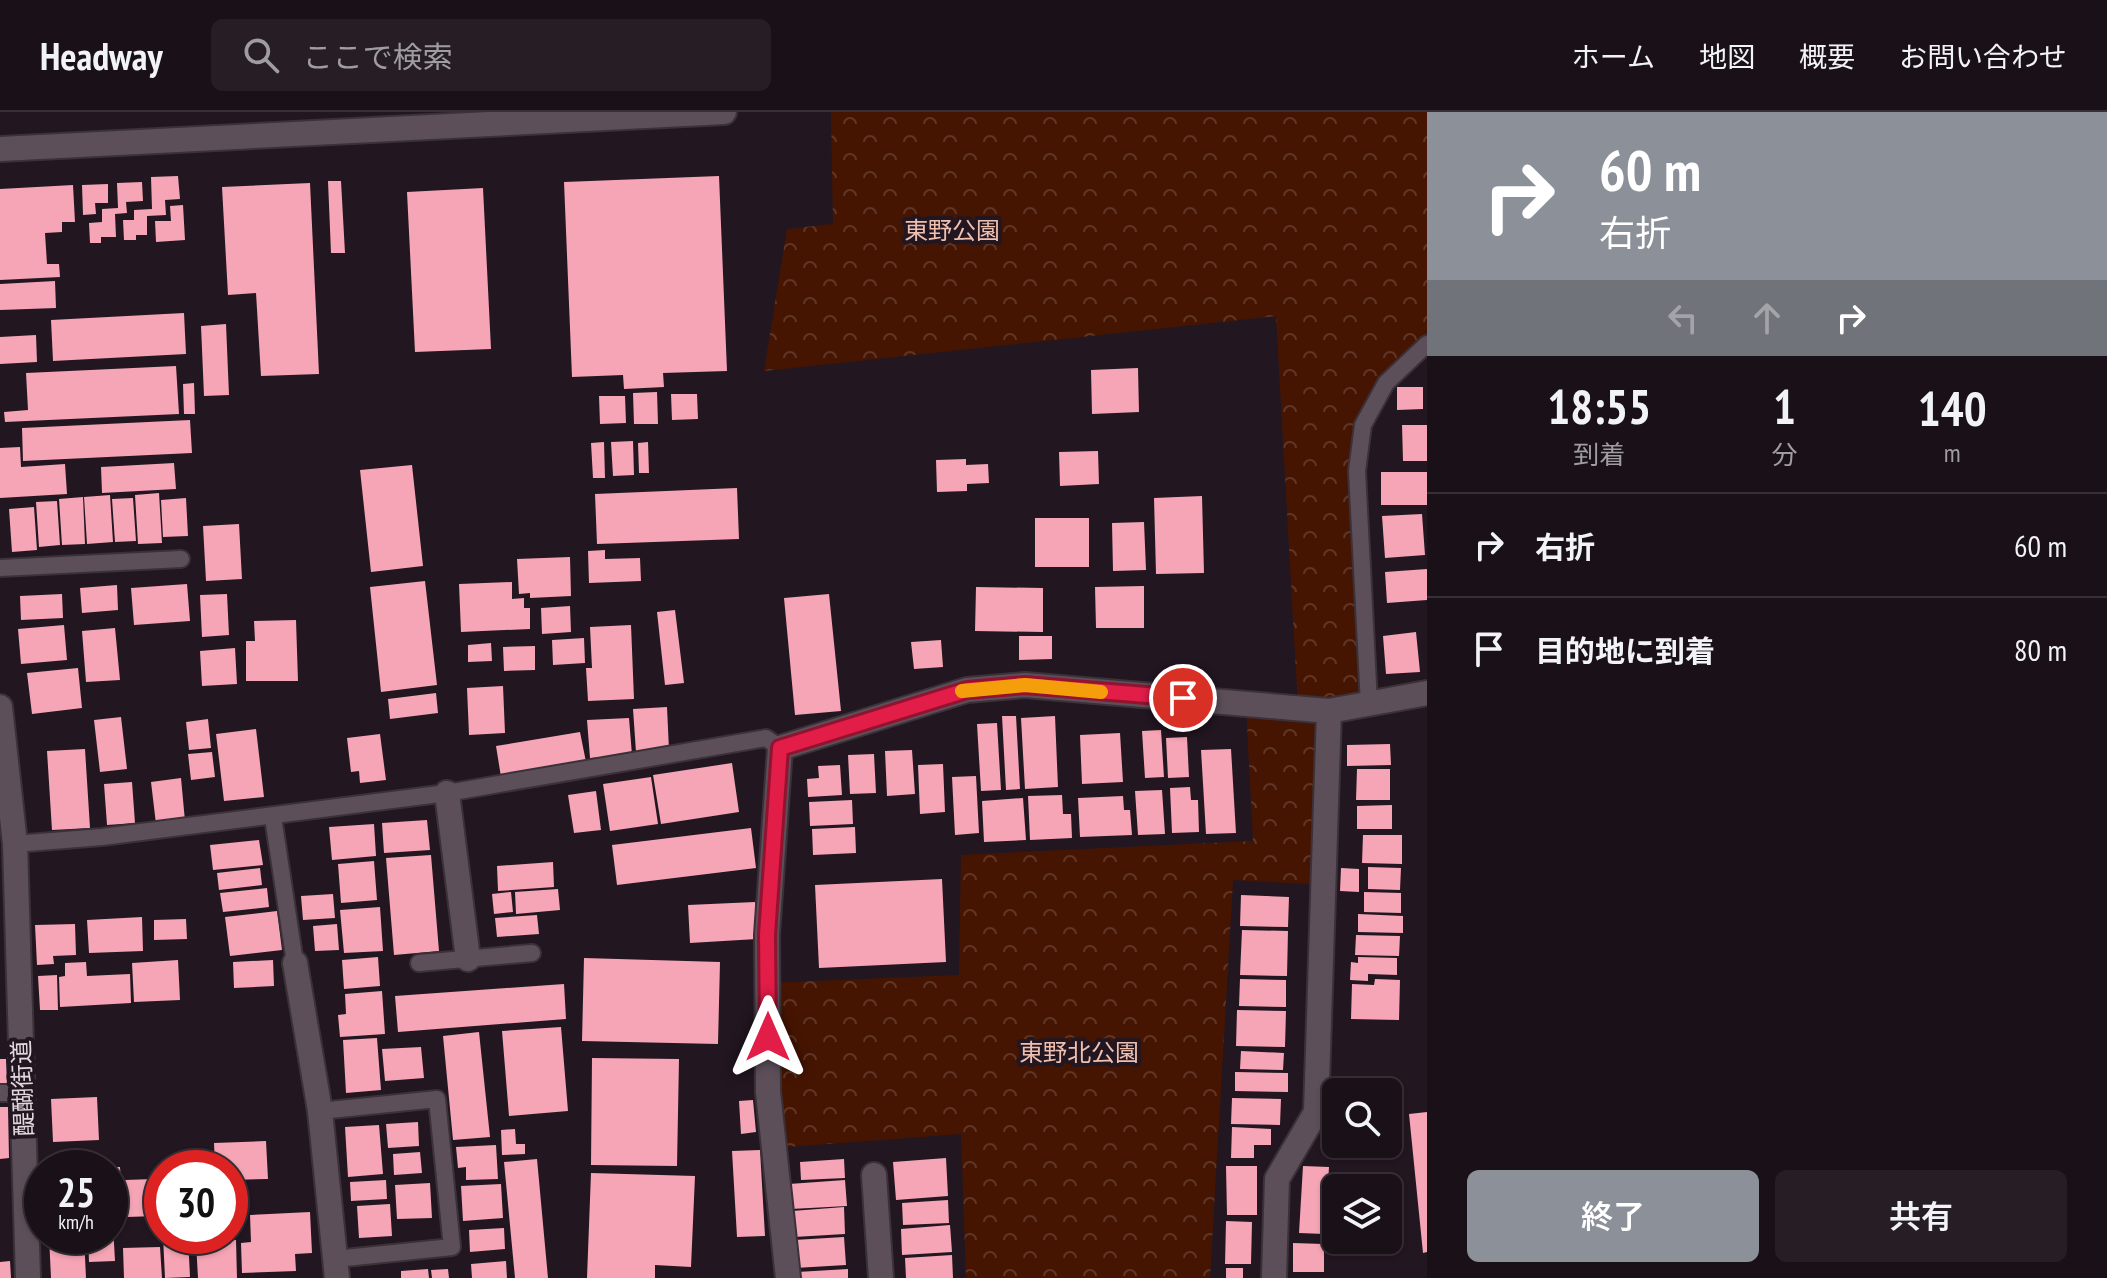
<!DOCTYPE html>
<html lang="ja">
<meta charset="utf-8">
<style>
:root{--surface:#1a1018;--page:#271e25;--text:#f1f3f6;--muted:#9f9da2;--line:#383037;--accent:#8c9099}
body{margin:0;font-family:"PT Sans Narrow","Noto Sans JP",sans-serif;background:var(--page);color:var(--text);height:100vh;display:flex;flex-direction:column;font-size:30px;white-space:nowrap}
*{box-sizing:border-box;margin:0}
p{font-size:26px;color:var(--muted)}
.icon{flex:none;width:44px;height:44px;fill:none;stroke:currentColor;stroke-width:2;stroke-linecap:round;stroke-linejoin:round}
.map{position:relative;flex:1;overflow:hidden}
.panel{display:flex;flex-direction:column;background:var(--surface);width:680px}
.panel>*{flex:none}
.hud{background:#8c9099;color:#fff;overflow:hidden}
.fabs{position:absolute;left:1322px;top:966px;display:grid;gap:16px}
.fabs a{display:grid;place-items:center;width:80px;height:80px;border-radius:12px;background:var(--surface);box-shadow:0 2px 6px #0004,0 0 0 2px var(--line);font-size:40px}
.speed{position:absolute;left:24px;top:1038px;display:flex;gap:16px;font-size:40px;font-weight:700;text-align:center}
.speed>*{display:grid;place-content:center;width:104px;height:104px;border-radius:50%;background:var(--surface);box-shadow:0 2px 6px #0004,0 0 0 2px var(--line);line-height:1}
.speed small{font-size:20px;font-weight:400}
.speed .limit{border:12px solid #d22;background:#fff;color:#111}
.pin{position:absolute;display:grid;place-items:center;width:68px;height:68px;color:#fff;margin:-34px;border:4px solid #fff;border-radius:50%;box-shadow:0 2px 8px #0007}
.me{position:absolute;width:88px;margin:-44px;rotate:0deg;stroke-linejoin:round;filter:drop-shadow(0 0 6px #0008)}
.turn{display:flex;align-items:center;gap:28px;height:168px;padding:0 40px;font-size:36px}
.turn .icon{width:104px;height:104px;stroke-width:2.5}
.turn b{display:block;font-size:56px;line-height:68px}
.lanes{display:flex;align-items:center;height:76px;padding:0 40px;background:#0003;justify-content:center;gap:40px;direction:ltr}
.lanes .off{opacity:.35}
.eta{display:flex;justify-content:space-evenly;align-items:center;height:136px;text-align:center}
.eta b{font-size:48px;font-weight:600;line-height:56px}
.button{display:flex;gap:16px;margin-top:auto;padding:16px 40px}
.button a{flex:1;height:92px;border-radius:12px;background:var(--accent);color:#fff;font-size:32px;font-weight:600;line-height:92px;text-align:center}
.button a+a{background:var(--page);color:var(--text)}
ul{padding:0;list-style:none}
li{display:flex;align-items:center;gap:24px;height:104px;padding:0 40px;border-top:2px solid var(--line)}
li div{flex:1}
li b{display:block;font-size:30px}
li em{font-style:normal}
header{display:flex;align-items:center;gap:48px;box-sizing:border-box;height:112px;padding:0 40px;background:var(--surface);border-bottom:2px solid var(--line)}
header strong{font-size:38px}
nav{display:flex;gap:44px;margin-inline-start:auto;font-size:28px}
.search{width:560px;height:72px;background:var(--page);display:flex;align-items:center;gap:20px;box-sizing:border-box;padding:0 28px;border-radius:12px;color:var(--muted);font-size:30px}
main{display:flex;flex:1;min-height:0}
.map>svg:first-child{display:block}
.park{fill:url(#park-crowns)}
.building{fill:#f5a5b5}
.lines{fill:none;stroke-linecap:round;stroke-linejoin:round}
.lane-casing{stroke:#3a3238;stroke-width:20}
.street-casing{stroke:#3a3238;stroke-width:28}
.secondary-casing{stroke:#3a3238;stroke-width:28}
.lane{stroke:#5d4f5a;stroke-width:16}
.street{stroke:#5d4f5a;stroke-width:24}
.secondary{stroke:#5d4f5a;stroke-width:24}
.route-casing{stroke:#92132f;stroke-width:20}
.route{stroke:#e11d48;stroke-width:14}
.slow{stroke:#f59e0b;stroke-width:14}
.labels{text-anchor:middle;stroke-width:8;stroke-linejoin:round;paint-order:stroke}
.park-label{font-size:24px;fill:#efbfaf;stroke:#221620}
.street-label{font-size:24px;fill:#e1d9df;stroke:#221620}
</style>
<header>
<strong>Headway</strong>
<div class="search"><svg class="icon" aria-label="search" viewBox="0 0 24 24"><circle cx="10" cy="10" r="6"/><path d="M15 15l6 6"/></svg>ここで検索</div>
<nav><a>ホーム</a><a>地図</a><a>概要</a><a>お問い合わせ</a></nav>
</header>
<main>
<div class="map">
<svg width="1427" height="1166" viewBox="0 0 1427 1166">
<defs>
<pattern id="park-crowns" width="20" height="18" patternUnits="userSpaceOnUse" patternTransform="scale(2)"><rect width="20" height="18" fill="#461502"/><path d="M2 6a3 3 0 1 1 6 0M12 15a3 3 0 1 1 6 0" fill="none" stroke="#603626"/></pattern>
</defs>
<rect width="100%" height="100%" fill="#221620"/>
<path class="park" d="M831,0h596v232l-64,81 6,279 -40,7 -5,174 -91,-5 -23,398h-244l-5,-144 -187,14 -7,-165 192,-8 2,-120 292,-14 -7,-137 52,3 -22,-391 -512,55 23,-142 46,-5z"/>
<path class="building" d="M178,64l2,23 -15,1 1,15 -19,1v19h-11v5h-12l-1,-20h11v-10l18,-1 -1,-32z
M719,64l8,195 -64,2 1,14 -40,2 -1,-14 -51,2 -8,-195z
M328,69h13l4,72h-14z
M142,70l1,19 -17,1 1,11 -12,1 1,23h-15v6h-11l-1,-20 13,-1v-13l16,-1 -1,-25z
M310,71l9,191 -58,2 -5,-83 -28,2 -6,-108z
M108,72v19h-13l1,11 -13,1 -1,-30z
M73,73l2,37h-13v10l-17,1 2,31h12l1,13 -60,3v-91z
M483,76l8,161 -76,3 -8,-160z
M183,93l2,35 -29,2 -1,-21h16l-1,-15z
M55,169l1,27 -56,2v-26z
M184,201l2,41 -133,7 -2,-41z
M226,212l3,71 -25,1 -3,-70z
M36,223l1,27 -37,2v-27z
M176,254l3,48 -174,8 -1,-10 24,-2 -2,-37z
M1138,256l1,44 -47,2 -1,-44z
M194,271l1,31h-11l-1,-30z
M1397,275h26v22l-26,1z
M657,280l1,32h-24l-1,-31z
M671,282h26l1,25 -26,1z
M599,284h26l1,27 -26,1z
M190,308l2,33 -169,8 -1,-33z
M1402,313h25v36h-24z
M633,329l1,34 -21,1 -2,-34z
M604,330l1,36h-12l-2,-35z
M648,330l1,31h-10l-1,-30z
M20,335l1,20 44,-3 2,30 -67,4v-50z
M1098,339l1,33 -39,2 -1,-34z
M966,347v6l22,-1 1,19 -22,1v7l-30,1 -1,-32z
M174,351l2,26 -74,4 -1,-26z
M412,353l11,101 -52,6 -11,-102z
M1381,360h46v33h-46z
M737,376l2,51 -142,5 -2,-50z
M159,381l3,50 -24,1 -3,-49z
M110,383l3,47 -26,2 -3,-47z
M1202,384l2,77 -48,1 -2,-76z
M83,385l2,47 -23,1 -3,-46z
M133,386l3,43 -21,1 -3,-43z
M186,386l2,38 -25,1 -2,-37z
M57,389l3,44 -21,2 -3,-45z
M34,395l3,43 -25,2 -3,-43z
M1422,402l3,41 -40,3 -3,-42z
M1035,406h54v49h-54z
M1144,410l2,48 -33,1 -1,-48z
M239,412l3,55 -36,2 -3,-55z
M605,438v9l35,-1 1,23 -52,2 -1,-32z
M570,445l1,39 -41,2v-5l-11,1 -2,-35z
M1427,457v31l-40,3 -2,-31z
M425,469l12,104 -56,7 -11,-105z
M512,470v17l12,-1v10h6v21l-69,3 -2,-48z
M187,472l3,37 -56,4 -3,-37z
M117,473l1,25 -36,3 -2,-25z
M1144,474v42h-48l-1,-41z
M976,475l67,1v44l-68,-1z
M62,482l1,24 -42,2 -1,-24z
M227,482l2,41 -27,2 -2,-42z
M829,482l12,117 -46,4 -11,-117z
M570,494l1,26 -29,2 -1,-26z
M675,498l9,73 -19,2 -8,-73z
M296,508l2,61h-52v-40h9l-1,-20z
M64,513l3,35 -46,4 -3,-35z
M631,513l3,74 -46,2 -2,-33h6l-2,-41z
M115,516l5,52 -34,2 -4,-51z
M1416,520l4,40 -34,2 -3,-38z
M1019,524h33v23l-33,1z
M584,526l1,25 -32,2 -1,-25z
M941,528l2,27 -29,2 -3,-27z
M491,531l1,18 -24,1v-17z
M535,534v24l-31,1 -1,-24z
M235,536l2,36 -35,2 -2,-35z
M78,556l4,40 -50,6 -5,-41z
M503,574l2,47 -36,2 -2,-47z
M436,581l2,20 -48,6 -2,-20z
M667,595l2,43 -33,2 -3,-43z
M1002,604h14l4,73 -14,1z
M1055,604l3,71 -33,2 -4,-71z
M121,605l6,52 -27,3 -6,-52z
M629,606l3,37 -42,3 -3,-38z
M208,607l3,29 -22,2 -3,-28z
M997,611l4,67 -20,1 -4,-67z
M256,617l8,68 -40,4 -8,-67z
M1161,618l3,47 -19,1 -3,-47z
M580,620l6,30 -85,15 -5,-31z
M1120,621l3,49 -41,2 -2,-49z
M380,622l6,46 -26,3 -1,-12 -8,1 -4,-34z
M1187,625l2,40 -21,1 -2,-40z
M1390,632l1,21 -44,1v-21z
M85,637l5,79 -38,2 -5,-79z
M1231,637l5,84 -30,1 -5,-84z
M912,638l3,44 -28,2 -2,-45z
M212,640l3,25 -24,3 -3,-26z
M874,642l2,39 -26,1 -2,-39z
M732,651l7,49 -78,12 -8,-49z
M943,652l2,48 -25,2 -2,-49z
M840,653l2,30 -34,2 -1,-18 12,-1 -1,-12z
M1357,657h33v31h-34z
M976,664l3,57 -24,2 -3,-58z
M651,665l7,47 -48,7 -7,-47z
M181,666l4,43 -29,3 -5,-42z
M132,670l3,41 -28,2 -3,-41z
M1190,675l1,13h7l1,32 -27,1 -2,-45z
M1162,678l3,44 -27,1 -3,-44z
M596,679l5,39 -27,3 -6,-38z
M1062,683l1,19h8l1,24 -42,2 -2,-44z
M1123,684l1,14h6l2,25 -52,2 -2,-39z
M1023,686l3,42 -42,2 -2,-41z
M852,688l1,24 -43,2 -1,-24z
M1392,693v24h-35v-23z
M427,708l3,30 -46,3 -2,-30z
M374,712l2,32 -44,4 -3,-33z
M855,715l1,26 -43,2 -1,-26z
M751,716l5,40 -139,17 -5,-40z
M1363,723h39v29l-40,-1z
M259,728l4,25 -50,5 -3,-25z
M431,743l8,96 -45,4 -8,-97z
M374,749l3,39 -36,3 -3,-39z
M553,750l1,25 -56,4 -1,-25z
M1368,755l33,1 -1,22 -32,-1z
M260,756l2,17 -43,5 -2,-17z
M1341,756l18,1v23l-19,-1z
M942,767l4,83 -127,6 -4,-83z
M267,776l2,19 -46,5 -3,-19z
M558,777l2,21 -44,4 -1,-22z
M511,780l2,20 -19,2 -2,-20z
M1364,780l37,1v20l-37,-1z
M333,782l2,24 -32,2 -2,-24z
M1241,783l48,2 -1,30 -48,-1z
M755,790l2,37 -67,4 -2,-38z
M380,795l3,44 -39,2 -4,-43z
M277,799l5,39 -52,6 -5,-39z
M1358,802l45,2v17l-45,-1z
M537,803l2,19 -42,3 -2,-19z
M142,805l1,34 -54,2 -2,-33z
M186,807l1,20 -33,1v-20z
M75,812l1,31 -23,1 1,8 -17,1 -2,-40z
M337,812l2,26 -24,1 -2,-25z
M1242,818l46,1 -1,45 -47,-1z
M1356,823l44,1 -1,20 -44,-1z
M378,845l2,29 -36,3 -2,-29z
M1358,845l39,1v17l-29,-1v7l-18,-1 1,-18 7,1z
M584,846l136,4 -2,82 -136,-3z
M178,848l2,40 -46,2 -2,-39z
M273,848l1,26 -40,2 -1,-26z
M86,850l1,14 43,-2 1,29 -71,4 -1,-30 6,-1v-13z
M57,863l1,35h-18l-2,-34z
M1240,867l46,1v27l-47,-1z
M1375,867l25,1 -1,40 -48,-1 1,-35 22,1z
M564,872l2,35 -168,13 -3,-36z
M382,879l3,43 -45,3 -2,-22 8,-1 -1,-20z
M1237,898l49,1 -1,36 -49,-1z
M561,915l7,84 -59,5 -7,-85z
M479,920l11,105 -37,3 -10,-104z
M377,926l4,52 -35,3 -3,-53z
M421,935l3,31 -39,3 -3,-32z
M1241,939l43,2 -1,17 -43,-1z
M592,946l87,1 -2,107 -86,-1z
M0,947h6l1,26h-7z
M1235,960l53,1v19l-53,-1z
M97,985l2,43 -46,2 -2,-43z
M1232,986l49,1 -1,26 -49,-1z
M753,988l3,32 -15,2 -2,-33z
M0,995h8l1,51 -9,1z
M1427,1000v140l-4,1 -14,-139z
M418,1010l1,24 -31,2 -2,-24z
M379,1013l4,49 -35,3 -3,-50z
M1232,1015l39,2v16h-17v13h-23z
M515,1017l1,15h9v10l-23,1 -1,-25z
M266,1029l2,38 -38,1v-12h-15l-1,-25z
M496,1033l2,34 -32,1v-13l-8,1 -2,-21z
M760,1038l5,86 -28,1 -5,-86z
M420,1040l2,21 -28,2 -1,-21z
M946,1046l2,38 -52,4 -3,-38z
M537,1047l11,119h-33l-11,-116z
M844,1047l1,19 -44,2 -1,-18z
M1226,1054h31v49h-30z
M1303,1054l26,1 -4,67 -26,-1z
M120,1055l2,27h-12v-27z
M591,1061l104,3 -4,91 -36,-2v13h-68z
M154,1067l2,37 -29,1 -2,-37z
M386,1068l1,19 -36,2 -1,-19z
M845,1068l2,26 -56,3 -2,-25z
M430,1071l2,35 -35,1 -2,-34z
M501,1072l2,34 -40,3 -2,-35z
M948,1088l1,23 -46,2 -1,-22z
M390,1092l2,32 -33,2 -2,-32z
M844,1095l1,27 -51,3 -2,-26z
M310,1100l2,41 -17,1 1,17 -54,2 -1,-30 10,-1 -1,-27z
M1226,1109l26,1 -1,42h-26z
M110,1113h3l2,36 -26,1 -1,-26h22z
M950,1113l2,27 -50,3 -1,-26z
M504,1116l1,21 -35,3 -1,-22z
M49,1124h35l2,42h-35z
M163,1124h25l2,41 -25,1z
M844,1125l2,28 -51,3 -1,-28z
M236,1128l1,38h-39l-2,-36z
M1293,1131l31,1v28h-31z
M160,1135l2,31h-38l-1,-30z
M952,1143l1,23h-47l-1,-20z
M10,1149l1,17h-11v-16z
M506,1149l1,17h-35l-1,-14z
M1226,1156h17v10h-17z
M428,1157l1,9h-28v-7z
M448,1157l1,9h-17l-1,-8z
M848,1157v9h-50l-1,-6z"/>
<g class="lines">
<g class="lane-casing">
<path id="lane" d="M0,456l181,-9
M1369,592l-12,-233 6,-46 23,-42 41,-39
M273,705l22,146
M15,732l87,-7 345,-44 319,-55 14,10
M419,851l113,-10
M0,981h23
M320,999l117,-12 15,148 -117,12"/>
</g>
<g class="street-casing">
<path id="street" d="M0,37l724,-37
M447,681l21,166
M295,851l25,148 17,167
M874,1063l7,103
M788,1166l-20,-186 -1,-157 13,-187 187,-58 58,-5 304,26 98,-18
M1274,1166l3,-99 39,-67 13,-401"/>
</g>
<g class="secondary-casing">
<path id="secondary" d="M0,595l15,137 13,434"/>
</g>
<use href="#lane" class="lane"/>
<use href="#street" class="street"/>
<use href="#secondary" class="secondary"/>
</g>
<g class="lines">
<g class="route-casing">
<path id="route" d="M768,925l-1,-102 13,-187 187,-58 58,-5 158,13"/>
</g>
<use href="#route" class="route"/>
<path class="slow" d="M962,579l63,-6 76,7"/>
</g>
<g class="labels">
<g class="park-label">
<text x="952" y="127">東野公園</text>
<text x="1079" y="949">東野北公園</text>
</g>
<g class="street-label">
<text transform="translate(23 976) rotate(-92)" y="8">醍醐街道</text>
</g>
</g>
</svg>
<div class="fabs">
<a><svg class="icon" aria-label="search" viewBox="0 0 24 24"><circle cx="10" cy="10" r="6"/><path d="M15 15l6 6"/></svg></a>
<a><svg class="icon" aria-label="layers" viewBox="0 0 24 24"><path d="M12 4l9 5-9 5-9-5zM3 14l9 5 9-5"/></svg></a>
</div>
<div class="speed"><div>25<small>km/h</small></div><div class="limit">30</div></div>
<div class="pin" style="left:1183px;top:586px;background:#d93025"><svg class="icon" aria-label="arrive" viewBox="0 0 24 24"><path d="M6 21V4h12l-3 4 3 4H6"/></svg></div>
<svg class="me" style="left:768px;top:925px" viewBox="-20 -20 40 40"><path d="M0-17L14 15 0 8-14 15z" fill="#e11d48" stroke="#fff" stroke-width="4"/></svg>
</div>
<section class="panel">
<div class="hud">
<div class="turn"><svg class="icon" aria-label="right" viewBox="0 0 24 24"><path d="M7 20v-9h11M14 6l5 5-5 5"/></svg><div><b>60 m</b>右折</div></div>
<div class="lanes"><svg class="icon off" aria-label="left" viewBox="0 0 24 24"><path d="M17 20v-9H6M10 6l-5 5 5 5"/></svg><svg class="icon off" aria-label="ahead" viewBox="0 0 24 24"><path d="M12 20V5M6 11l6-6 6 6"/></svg><svg class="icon" aria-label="right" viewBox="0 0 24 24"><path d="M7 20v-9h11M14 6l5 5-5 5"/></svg></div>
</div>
<div class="eta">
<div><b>18:55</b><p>到着</p></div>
<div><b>1</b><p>分</p></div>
<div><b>140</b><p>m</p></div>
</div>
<ul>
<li><svg class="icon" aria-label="right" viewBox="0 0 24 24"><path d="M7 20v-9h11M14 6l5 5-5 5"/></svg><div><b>右折</b></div><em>60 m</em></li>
<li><svg class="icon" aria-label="arrive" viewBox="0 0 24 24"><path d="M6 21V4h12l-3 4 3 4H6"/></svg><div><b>目的地に到着</b></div><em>80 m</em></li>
</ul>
<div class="button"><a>終了</a><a>共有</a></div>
</section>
</main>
